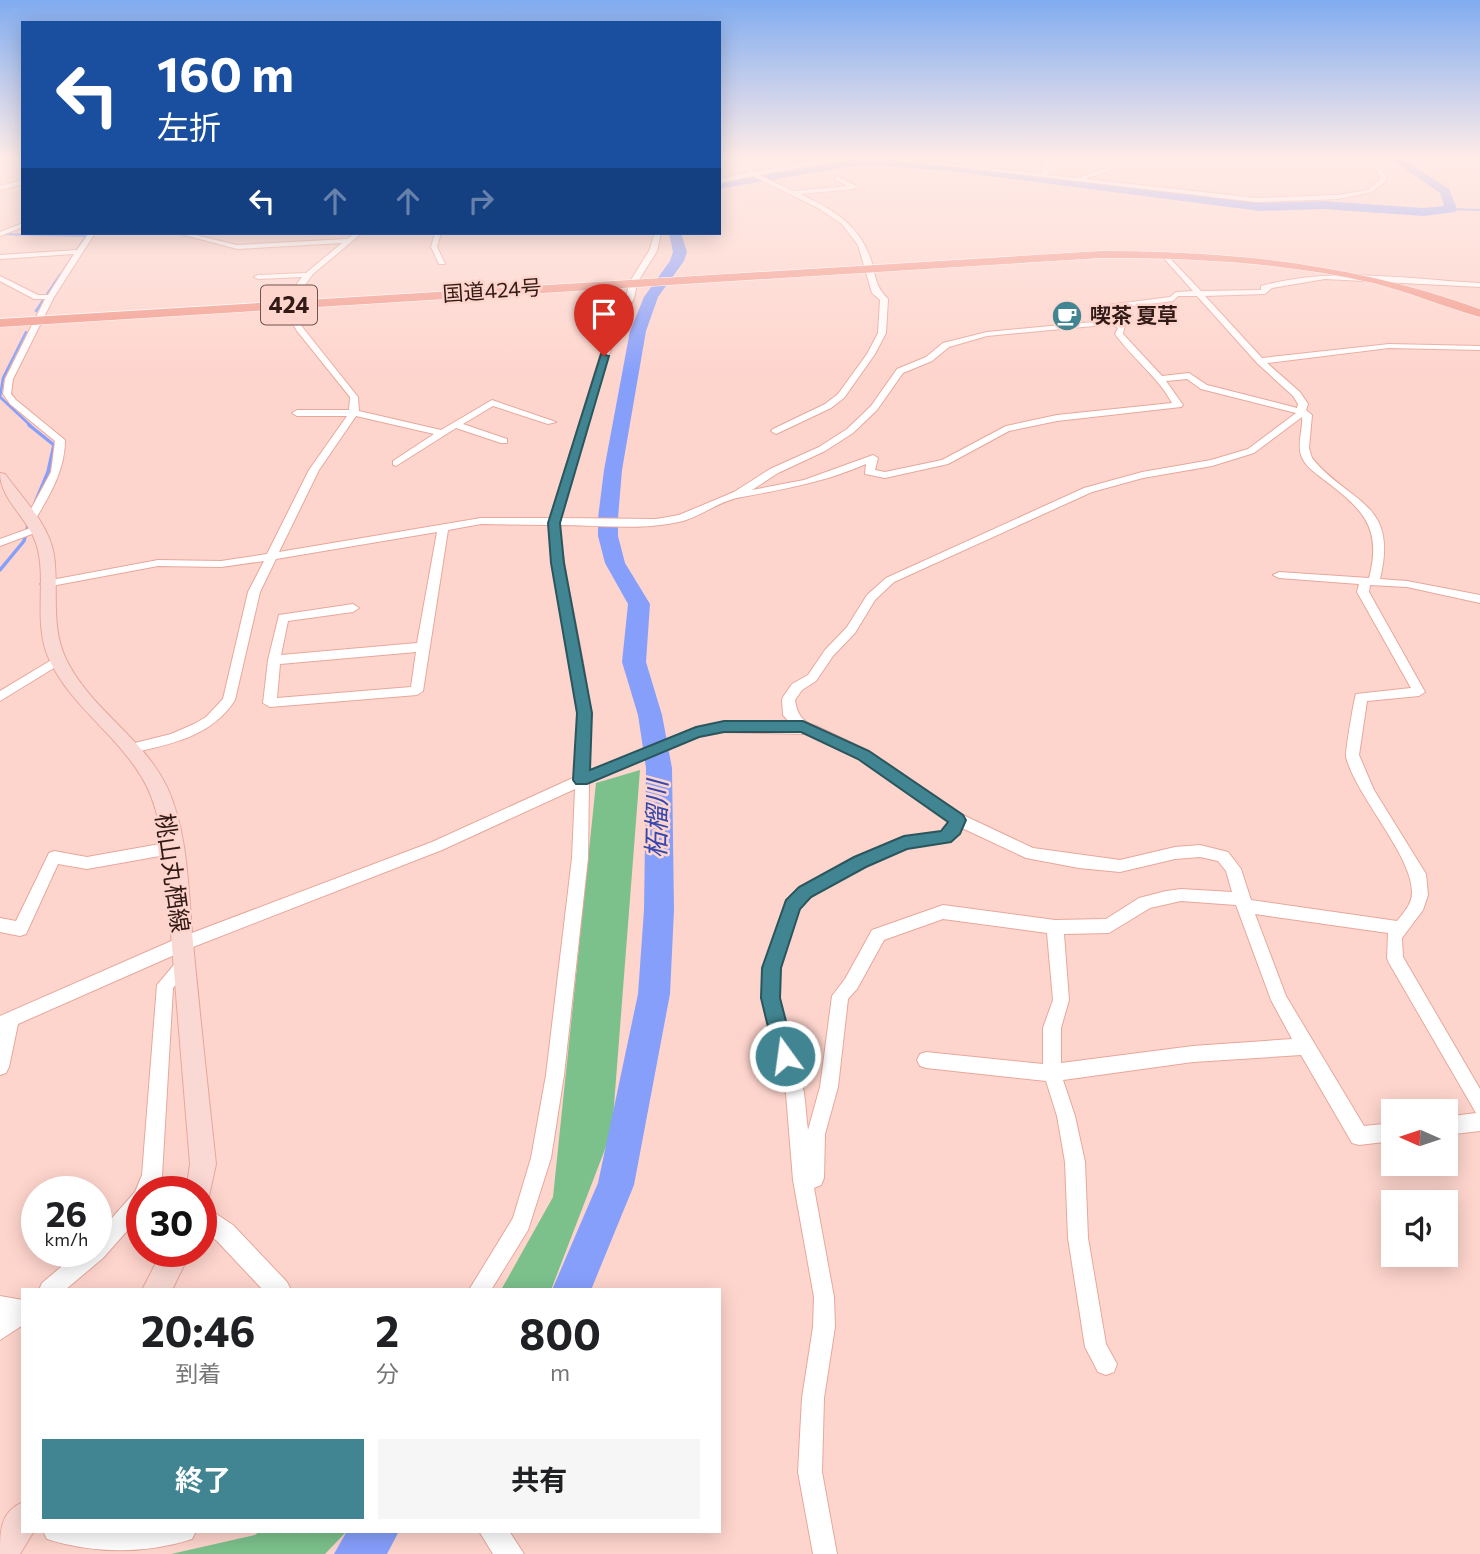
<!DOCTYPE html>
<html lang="ja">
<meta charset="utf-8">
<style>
:root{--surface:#fff;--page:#f6f6f6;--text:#202124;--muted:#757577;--accent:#408591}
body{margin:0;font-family:Commissioner,"Noto Sans JP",sans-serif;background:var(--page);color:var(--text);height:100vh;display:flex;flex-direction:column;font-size:26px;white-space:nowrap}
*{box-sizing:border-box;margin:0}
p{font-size:23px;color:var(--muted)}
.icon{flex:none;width:38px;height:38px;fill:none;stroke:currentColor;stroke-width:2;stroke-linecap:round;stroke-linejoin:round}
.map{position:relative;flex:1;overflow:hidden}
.details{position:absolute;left:21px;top:1288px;width:700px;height:245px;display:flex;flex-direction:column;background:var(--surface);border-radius:0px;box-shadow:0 4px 18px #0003}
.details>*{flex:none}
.top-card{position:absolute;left:21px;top:21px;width:700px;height:214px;border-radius:0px;box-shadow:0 4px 18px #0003;background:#1a4fa0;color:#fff;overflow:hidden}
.needle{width:46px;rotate:273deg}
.buttons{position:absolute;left:1381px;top:1099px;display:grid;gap:14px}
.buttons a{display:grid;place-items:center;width:77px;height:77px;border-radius:0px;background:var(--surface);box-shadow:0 4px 18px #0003;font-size:35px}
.speed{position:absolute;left:21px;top:1176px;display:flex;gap:14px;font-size:35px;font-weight:700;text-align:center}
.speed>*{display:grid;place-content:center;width:91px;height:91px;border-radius:50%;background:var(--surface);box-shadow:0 4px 18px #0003;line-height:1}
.speed small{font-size:18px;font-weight:400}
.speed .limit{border:10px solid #d22;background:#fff;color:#111}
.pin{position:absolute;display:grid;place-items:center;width:60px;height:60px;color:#fff;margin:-72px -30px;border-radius:50% 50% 50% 0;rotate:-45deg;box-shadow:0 0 7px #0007}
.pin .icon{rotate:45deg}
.me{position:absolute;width:77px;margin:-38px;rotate:346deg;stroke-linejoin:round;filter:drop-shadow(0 0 5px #0008)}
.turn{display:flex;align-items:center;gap:24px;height:147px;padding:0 21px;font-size:32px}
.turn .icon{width:91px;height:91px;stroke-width:2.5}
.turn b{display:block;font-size:49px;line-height:60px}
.lanes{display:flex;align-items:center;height:66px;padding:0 21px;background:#0003;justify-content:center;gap:35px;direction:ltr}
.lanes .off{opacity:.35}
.eta{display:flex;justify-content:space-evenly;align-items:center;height:119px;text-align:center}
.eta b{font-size:42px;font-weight:700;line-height:49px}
.action{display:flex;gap:14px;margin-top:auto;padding:14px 21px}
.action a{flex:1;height:80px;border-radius:0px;background:var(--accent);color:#fff;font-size:28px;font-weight:700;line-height:80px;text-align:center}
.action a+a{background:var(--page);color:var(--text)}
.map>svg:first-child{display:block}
.green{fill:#7cc18c}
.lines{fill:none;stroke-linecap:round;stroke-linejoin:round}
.stream-far2{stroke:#869ffb;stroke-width:2}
.stream-far1{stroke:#869ffb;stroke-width:2.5}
.stream{stroke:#869ffb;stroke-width:3.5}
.river{fill:#869ffb;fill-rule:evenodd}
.minor-casing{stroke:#e8a79b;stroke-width:2}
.tertiary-casing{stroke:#e8a79b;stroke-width:2}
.secondary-casing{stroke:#e8a79b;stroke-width:2}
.trunk-casing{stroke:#fff;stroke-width:1}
.minor{fill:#fff;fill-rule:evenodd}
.tertiary{fill:#fff;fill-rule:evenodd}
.secondary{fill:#fad9d4;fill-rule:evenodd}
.trunk{fill:#f29a8c;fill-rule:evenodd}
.route{fill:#408591;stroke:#2a565e;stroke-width:2}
.labels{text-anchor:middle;stroke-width:5;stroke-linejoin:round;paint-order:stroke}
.far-street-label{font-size:21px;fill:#321a16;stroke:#fed5cd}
.far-poi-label{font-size:21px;font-weight:bold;fill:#321a16;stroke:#fed5cd;text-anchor:start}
.shield{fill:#fed5cd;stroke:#6f524d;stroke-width:2}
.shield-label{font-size:23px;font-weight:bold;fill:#321a16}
.street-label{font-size:24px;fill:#321a16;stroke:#fed5cd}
.water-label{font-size:26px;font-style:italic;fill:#3547b0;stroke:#fed5cd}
</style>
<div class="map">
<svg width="1480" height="1554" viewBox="0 0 1480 1554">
<rect width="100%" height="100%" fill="#fed5cd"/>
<path class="green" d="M640,770l-28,361 -61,159h-50l52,-93 43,-414z
M260,1531h87l-22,23h-154l84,-19z"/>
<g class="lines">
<path class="stream-far2" d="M1451,209l29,1
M0,234l86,2 -27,41"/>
<path class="stream-far1" d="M36,311l24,-36
M26,332l-23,46 -3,19 31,29"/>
<path class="stream" d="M29,425l25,20 -6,27 -13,31
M0,570l24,-29 5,-19"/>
<path class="river" d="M1391,159h12l46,30 8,20 -2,3 -32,4 -100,-7 -63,2 -309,-40 -67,-5h-31l-134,23v-6l134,-23h31l67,5 309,38 63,-2 100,7 21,-2 -4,-13z
M669,233h12l6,19 -3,9 -26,36 -12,34 -24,139 -4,48v18l7,27 25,41 -4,58 16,53 10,53 2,142 -4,84 -36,191 -43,105h-39l46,-107 40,-189 6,-84 2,-142 -8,-53 -16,-53 6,-58 -23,-41 -7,-27v-18l6,-48 26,-139 14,-34 26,-36 3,-9z
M347,1531h52l-12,23h-53z"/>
<g class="minor-casing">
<path id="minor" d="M741,159h6l6,5 -1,7 2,1 66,-13h32l-93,16 34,16 54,-5 -12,-7 2,-3 19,10 -2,3 -54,5c32,15 59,30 71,66 5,17 4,26 17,39l-2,34 -11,21 -31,44 -13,10 -55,26 -5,-3 2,-2 52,-25 13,-10 29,-40 11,-21 2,-33 -8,-7 -14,-48 -16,-21 -24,-16 -65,-32 -34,7v-4l29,-6 -2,-2 2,-6z
M890,159h14l138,15 1,-15h6l-1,16 30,3 38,-13 -1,-6h6v8l-36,12 171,19 82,-3 30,-5 12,-10v-5l-12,-16h6l12,16v6l-14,11 -34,7 -82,3z
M23,180v4l-23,6v-4z
M23,223v4l-23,9v-4z
M89,233h6l-41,64 -41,82 -2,15 5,6 49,40c0,30 -15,55 -30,80l-5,3 -5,-3 26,-48 4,-31 -45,-37 -7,-10 2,-15 40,-80h-11l-34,-18v-5l38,19h10l26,-41 -74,5v-4l77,-5z
M177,233h10l50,12 110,-6 8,-6h7l-49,41 -23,31 13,23 55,69 1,14 82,19 51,-30 64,22 -8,2 -55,-18 -30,18 44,15v4h-6l-45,-15 -60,38 -3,-1v-4l41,-27 -78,-18 -37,54 -40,82 202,-34h69l50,-162 26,-58 3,-15 20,-32 6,-18h6l-4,18 -20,32 -3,15 -26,58 -47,162 95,1 23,-4 55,-23 36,-23 49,-22 28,-18 24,-23 26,-37 29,-12 17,-14 44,-11 106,-10 11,-3 -12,-8v-4l78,-10 6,-5 17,-1 -32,-36v-2h4l36,38 60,-1v-4c71,-20 147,-7 219,-3v4l-155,-8 -53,9 -7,6 -60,2 57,62 127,-14 91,2v4l-91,-2 -122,15 33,29 8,12 -2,6 6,5 -3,33 3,10c37,46 87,43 68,121l27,2 73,14v8l-73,-16 -37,-2 -1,7 56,100 -6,4 -52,5 -8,54 15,35 52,84 2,21 -5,15 -21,28 1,19 77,132v42l-34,4v-18l30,-4 -87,-150 -2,-5 1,-25 -133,-19 31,82 78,130 29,-3v18l-34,4 -7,-2 -51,-88 -108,7 -130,18 12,36 10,46 3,76 18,106 11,20 -3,8 -8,3 -8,-3 -13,-25 -17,-109 -3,-76 -8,-46 -11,-35 -120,-13 -6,-2 -3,-6 3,-6 6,-2 117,12v-36l10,-28 -6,-67 -104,-14 -59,21 -27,49 -9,10 -10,88 -13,47 -1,44 -3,7 -7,3 20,109 1,30 -11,71 -2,74 15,82h-24l-15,-82 4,-74 11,-71 1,-30 -21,-117 -7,-86 -24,-96 1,-30 21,-62 16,-19 55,-29 44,-20 42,-6 7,-5 2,-6 -91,-62 -50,-25 -85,-2 -25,5 -110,45 -1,76 -24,217 -13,83 -23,72 -37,60h-22l44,-72 18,-60 15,-83 26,-217 3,-69 -133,61 -254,99 -170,75 -9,43 -3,6 -6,2v-59l176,-77 256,-97 143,-65c1,-22 4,-44 2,-65 -5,-63 -24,-124 -28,-187l-68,-1 -33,6 -25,161 -6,4 -147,12 -7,-4 5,-43 11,-45 74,-11 6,4 -6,4 -65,9 -7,34 136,-12 20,-111 -161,27 -16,33 -25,108c-23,36 -63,44 -103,53l-5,-2 -2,-3 2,-3 44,-11 23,-10 12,-7 17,-18 25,-107 16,-31 -43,6 -63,-1 -112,21 -6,-3 6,-3 112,-21 63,1 46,-7 42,-84 38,-54h-50l-5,-3 5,-3h52l1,-13 -53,-66 -15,-26 20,-28 -44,2 -4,-2 4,-2 48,-2 36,-30 -105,6zM1178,296h19l60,67 36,33 5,8 -1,4 -90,-23 -18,-12 -27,3 -39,-42 2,-9 -23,-15 71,-9zM1109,322l9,6 -3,6c18,25 43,43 57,69l-115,12 -51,11 -64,34 -57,12 -10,-2 3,-12 -5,-3 -69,25 -52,10 26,-17 47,-22 28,-18 24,-23 26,-37 29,-12 17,-14 38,-11 107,-10zM1187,379l14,10 95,24 -48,36 -37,11 -69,12 -58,16 -198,90 -19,17 -20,32 -22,23 -17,25 -16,9 -9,13 -1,3 1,15 8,9 -67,-2 -28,6 -107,43c1,-20 3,-40 1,-60 -6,-63 -25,-123 -31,-186 40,0 85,6 124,-4 20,-6 38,-21 59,-24 43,-8 83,-15 124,-33l-1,10 20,4 63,-14 61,-33 48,-10 124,-14 2,-2 -17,-24zM1302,417c1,12 -5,26 -1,38 3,10 13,17 22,24 38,29 60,47 46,99l-90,-6 -6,3 6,3 80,6 -2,8 54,96 -55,6c-2,5 -11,59 -10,63 11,41 67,99 66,136 0,11 -8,19 -15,28l-146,-21 -10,-31 -13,-17 -28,-7 -25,2 -55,13 -87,-12 -70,-33 -94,-64 -53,-25c-14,-4 -19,-12 -21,-26l7,-10 14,-9 17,-25 22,-23 20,-33 19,-18 198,-90 51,-14 69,-12 42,-13zM416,652l-5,35 -134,11 3,-34zM962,828l64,30 53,10 41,4 55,-13 25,-2 18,4 8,10 6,21 -51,-3 -15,2 -27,7 -33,21 -51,1 -112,-15 -71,25 -27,49 -13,17 -12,91 -12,43c-2,-12 -2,-25 -4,-37 -6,-31 -19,-61 -25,-93 -4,-19 10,-76 21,-92 12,-18 84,-53 106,-60 19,-6 46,2 56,-20zM1181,901l55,4 35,95 21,39 -99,7 -132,17v-35l8,-28 -5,-66 45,-1 41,-25z
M435,233h6l-4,14 8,17h-6l-8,-17z
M36,526l4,1v4l-40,15v-7z
M58,656l6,4 -2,3 -62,38v-10z
M171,842l5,2 2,4 -2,4 -5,2 -84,15 -29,-5 -32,70 -6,2 -20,-4v-14l16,3 33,-68 5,-2 33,6z
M184,958l6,2 2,5 -19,23 -11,188 -7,16h-13v22l-39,44 -38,32h-26l3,-7 38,-32h16v-15l39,-44 7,-17 15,-190 21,-25z
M0,1296l23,4v25l-23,15z
M43,1531h153l-4,8c-46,15 -98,15 -145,0z"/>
</g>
<g class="tertiary-casing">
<path id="tertiary" d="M201,1204l32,21 54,57 4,8h-28l-46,-49 -16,-12z
M479,1531h30l15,23h-31z"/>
</g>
<g class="secondary-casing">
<path id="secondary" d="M0,473l5,1c18,25 44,50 49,81 5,35 -4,71 12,104 24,50 77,78 101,128 22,48 21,105 26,156 7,74 15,147 23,221l-8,37 -7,3v-12h-15l4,-28 -23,-279c-4,-37 -6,-77 -26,-109 -26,-43 -71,-71 -92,-117 -17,-38 -1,-79 -13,-116 -9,-26 -36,-44 -36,-70z
M162,1251h29l-19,39h-30z
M23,1502v29h11l-14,23h-20c0,-23 0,-42 23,-52z"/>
</g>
<g class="trunk-casing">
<path id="trunk" d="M0,159h6l-6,4z
M1101,251c133,0 253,13 379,58v8c-36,-10 -71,-25 -107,-34 -90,-21 -181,-25 -272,-25l-1101,69v-8z"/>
</g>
<use href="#minor" class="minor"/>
<use href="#tertiary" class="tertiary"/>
<use href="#secondary" class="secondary"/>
<use href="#trunk" class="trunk"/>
</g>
<linearGradient id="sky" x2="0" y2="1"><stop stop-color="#81acf0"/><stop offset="0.42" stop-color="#ffece8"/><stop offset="1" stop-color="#ffece8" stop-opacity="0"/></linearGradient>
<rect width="1480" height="376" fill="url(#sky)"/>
<path class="route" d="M601,354l8,2 -49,167 4,40 28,150 -2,57 106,-43 28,-6h79l66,30 94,64 3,5 -6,14 -9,8 -44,7 -41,18 -55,30 -11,12 -19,59 -1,30 15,58 -3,7 -7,3 -7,-3 -3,-7 -14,-58 1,-30 24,-68 13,-13 55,-30 50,-21 37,-5 7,-9 -90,-63 -57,-27h-77l-25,5 -112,47h-11l-3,-4 4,-67 -26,-150 -3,-40z"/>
<defs>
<g id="cafe-disc" transform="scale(1.575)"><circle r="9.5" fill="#408591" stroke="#fed5cd"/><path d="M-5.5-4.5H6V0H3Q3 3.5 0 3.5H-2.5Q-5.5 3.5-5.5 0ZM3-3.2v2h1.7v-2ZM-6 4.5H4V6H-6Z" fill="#fff"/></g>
</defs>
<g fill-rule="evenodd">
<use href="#cafe-disc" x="1067" y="316"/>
</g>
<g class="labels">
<g class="far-street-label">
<text transform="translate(492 291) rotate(-4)" y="7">国道424号</text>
</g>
<g class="far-poi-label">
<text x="1090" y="323">喫茶 夏草</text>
</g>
<rect class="shield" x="261" y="285.5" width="56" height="39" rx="5"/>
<g class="shield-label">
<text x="289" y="313">424</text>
</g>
<g class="street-label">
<text transform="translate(172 873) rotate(82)" y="8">桃山丸栖線</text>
</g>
<g class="water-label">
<text transform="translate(657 819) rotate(-89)" y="9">柘榴川</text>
</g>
</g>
</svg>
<div class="buttons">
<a><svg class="needle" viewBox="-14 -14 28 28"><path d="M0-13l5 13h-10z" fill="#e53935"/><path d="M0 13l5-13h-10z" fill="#757577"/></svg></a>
<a><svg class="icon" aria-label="sound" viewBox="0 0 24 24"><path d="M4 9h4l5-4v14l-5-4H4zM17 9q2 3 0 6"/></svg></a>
</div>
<div class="speed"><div>26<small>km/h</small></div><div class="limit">30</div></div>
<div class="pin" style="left:604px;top:356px;background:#d93025"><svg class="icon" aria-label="arrive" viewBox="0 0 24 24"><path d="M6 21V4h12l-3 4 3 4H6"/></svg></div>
<svg class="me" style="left:785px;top:1056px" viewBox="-20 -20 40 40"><circle r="17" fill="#408591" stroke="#fff" stroke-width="3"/><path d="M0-11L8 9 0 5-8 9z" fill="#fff"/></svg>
<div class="top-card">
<div class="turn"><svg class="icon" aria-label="left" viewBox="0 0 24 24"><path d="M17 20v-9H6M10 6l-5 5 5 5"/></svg><div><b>160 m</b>左折</div></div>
<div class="lanes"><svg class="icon" aria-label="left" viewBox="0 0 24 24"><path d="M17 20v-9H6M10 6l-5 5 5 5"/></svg><svg class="icon off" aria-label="ahead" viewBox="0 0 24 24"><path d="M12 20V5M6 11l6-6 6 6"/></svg><svg class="icon off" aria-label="ahead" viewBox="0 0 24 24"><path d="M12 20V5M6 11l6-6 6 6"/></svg><svg class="icon off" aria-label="right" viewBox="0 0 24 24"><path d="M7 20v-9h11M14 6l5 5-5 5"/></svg></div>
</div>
<section class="details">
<div class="eta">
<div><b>20:46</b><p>到着</p></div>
<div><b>2</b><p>分</p></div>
<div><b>800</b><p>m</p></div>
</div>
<div class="action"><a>終了</a><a>共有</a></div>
</section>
</div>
